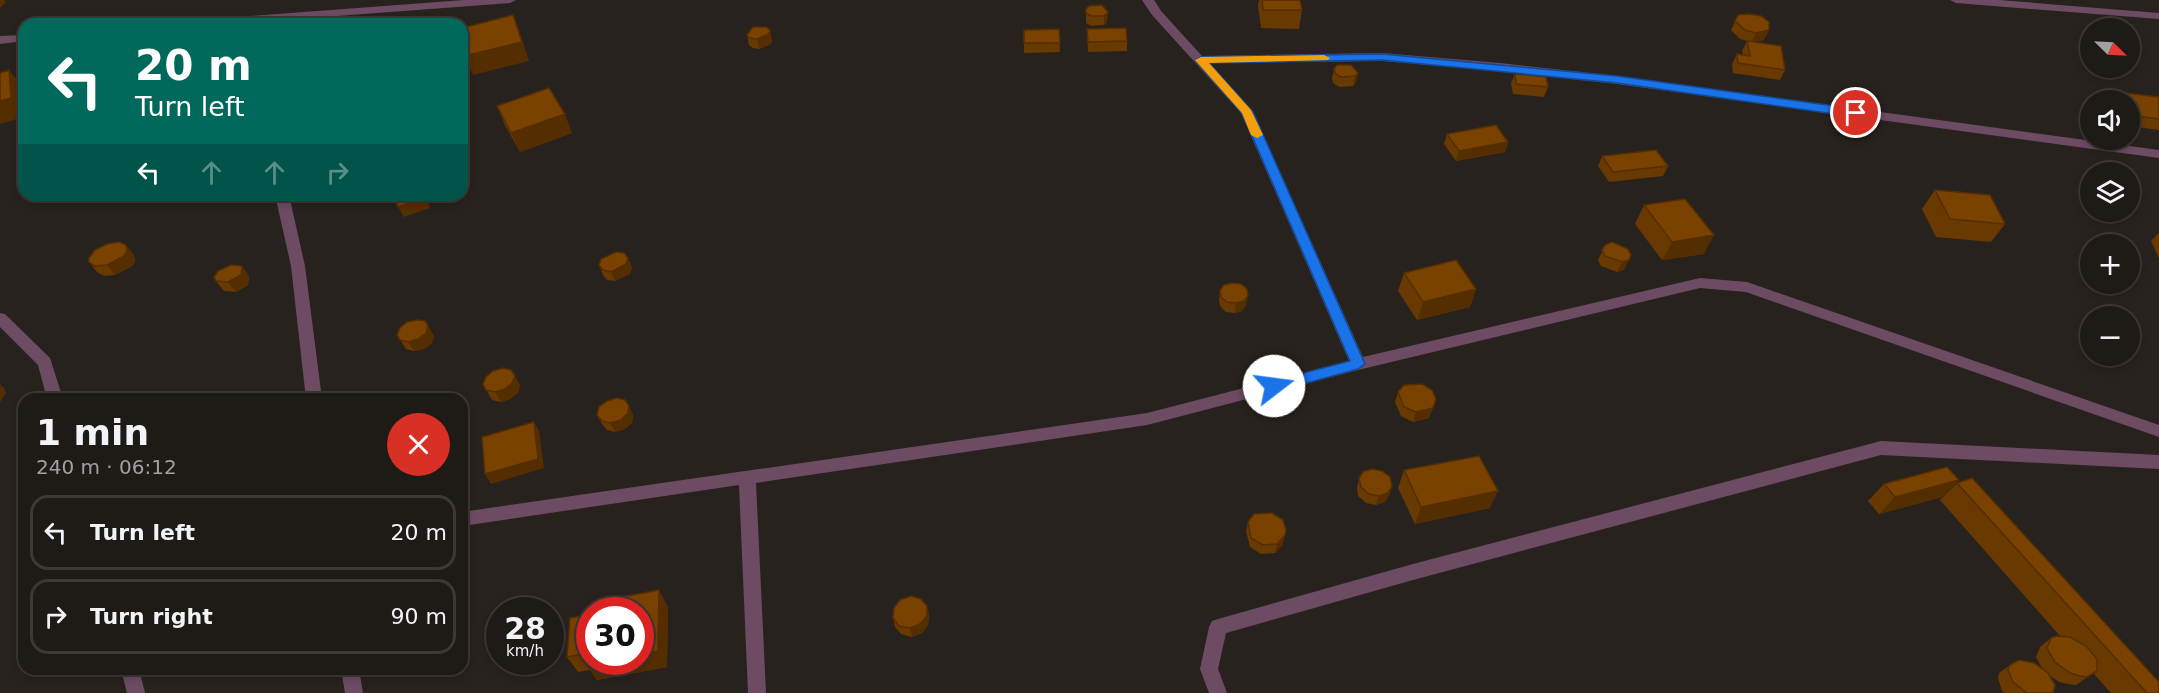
<!DOCTYPE html>
<meta charset="utf-8">
<style>
:root{--surface:#1e1a16;--page:#26231f;--text:#f1f3f6;--muted:#a1a1a1;--line:#3c3835}
body{margin:0;font-family:"DejaVu Sans",sans-serif;background:var(--page);color:var(--text);height:100vh;display:flex;flex-direction:column;font-size:22px;white-space:nowrap}
*{box-sizing:border-box;margin:0}
p{font-size:20px;color:var(--muted)}
.icon{flex:none;width:33px;height:33px;fill:none;stroke:currentColor;stroke-width:2;stroke-linecap:round;stroke-linejoin:round}
.map{position:relative;flex:1;overflow:hidden}
.panel{position:absolute;left:18px;top:393px;width:450px;height:282px;display:flex;flex-direction:column;background:var(--surface);border-radius:18px;box-shadow:0 3px 9px #0003,0 0 0 2px var(--line)}
.panel>*{flex:none}
.guide{position:absolute;left:18px;top:18px;width:450px;height:183px;border-radius:18px;box-shadow:0 3px 9px #0003,0 0 0 2px var(--line);background:#00695c;color:#fff;overflow:hidden}
.needle{width:39px;rotate:114deg}
.tools{position:absolute;left:2080px;top:18px;display:grid;gap:12px}
.tools a{display:grid;place-items:center;width:60px;height:60px;border-radius:50%;background:var(--surface);box-shadow:0 3px 9px #0003,0 0 0 2px var(--line);font-size:30px}
.speed{position:absolute;left:486px;top:597px;display:flex;gap:12px;font-size:30px;font-weight:700;text-align:center}
.speed>*{display:grid;place-content:center;width:78px;height:78px;border-radius:50%;background:var(--surface);box-shadow:0 3px 9px #0003,0 0 0 2px var(--line);line-height:1}
.speed small{font-size:15px;font-weight:400}
.speed .limit{border:9px solid #d22;background:#fff;color:#111}
.pin{position:absolute;display:grid;place-items:center;width:51px;height:51px;color:#fff;margin:-26px;border:3px solid #fff;border-radius:50%;box-shadow:0 2px 6px #0007}
.me{position:absolute;width:66px;margin:-33px;rotate:75deg;stroke-linejoin:round;filter:drop-shadow(0 0 4px #0008)}
.turn{display:flex;align-items:center;gap:21px;height:126px;padding:0 18px;font-size:27px}
.turn .icon{width:78px;height:78px;stroke-width:2.5}
.turn b{display:block;font-size:42px;line-height:51px}
.lanes{display:flex;align-items:center;height:57px;padding:0 18px;background:#0003;justify-content:center;gap:30px;direction:ltr}
.lanes .off{opacity:.35}
.round{display:grid;place-items:center;flex:none;width:63px;height:63px;border-radius:32px;background:var(--page)}
.headline{display:flex;align-items:center;justify-content:space-between;height:102px;padding:0 18px}
h1{font-size:36px;font-weight:800;line-height:45px}
ul{padding:0;list-style:none}
li{display:flex;align-items:center;gap:18px;height:75px;margin:0 12px 9px;padding:0 6px;border:3px solid var(--line);border-radius:18px}
li div{flex:1}
li b{display:block;font-size:22px}
li em{font-style:normal}
.map>svg:first-child{display:block}
.lines{fill:none;stroke-linecap:round;stroke-linejoin:round}
.minor{fill:#6d4b63;fill-rule:evenodd}
.wall{fill:#683900}
.shaded-wall{fill:#552e00}
.building{fill:#794200;stroke:#552e00;stroke-width:1.5}
.route{fill:#1a73e8;stroke:#114b97;stroke-width:1.5}
.slow{fill:#f59e0b}
</style>
<div class="map">
<svg width="2159" height="693" viewBox="0 0 2159 693">
<rect width="100%" height="100%" fill="#28221e"/>
<g class="lines">
<path class="minor" d="M464,0h52l-6,3 -279,21h-53l6,-3z
M1142,0h12l7,11 41,45 180,-3 118,10 117,13 542,74v8l-542,-74 -117,-13 -118,-10 -173,2 44,49 110,245 337,-79 47,4 412,143v12l-413,-145 -46,-4 -342,82 -211,55 -391,58 10,210h-18l-9,-208 -277,41v-14l685,-99 202,-52 -108,-248 -89,-98z
M1950,0h49l160,13v6l-203,-16z
M24,35v6l-24,3v-8z
M275,195h14l16,71 17,133h-16l-15,-133z
M0,313l5,1 45,44 13,41h-16l-9,-34 -38,-38z
M1881,441l278,14v14l-278,-14 -468,125 -187,53 -8,36 9,24h-18l-9,-24 9,-42 3,-6 6,-2 195,-55z
M121,669h18l6,24h-18z
M341,669h18l4,24h-18z"/>
</g>
<path class="wall" d="M1259,0h41l2,10 -3,19 -38,-1 -3,-22z
M1102,5l5,17 -3,3 -13,1 -5,-3v-14z
M1738,15l26,25 -11,2 32,28 -5,10 -47,-7 -1,-9 5,-10 6,1 -1,-4 5,-10 -7,-2 -9,-9z
M1059,29l1,23 -36,1v-23z
M1087,29l40,12v10l-39,1z
M747,35l25,5 -1,4 -12,5 -6,-1 -4,-3z
M1334,69l24,4 -2,9 -3,4 -14,1 -6,-4 -1,-4z
M1515,74l33,13 -4,10 -31,-3 -2,-11z
M2108,91l51,6v33l-29,-4v-26h-29z
M497,106l75,27 -52,19 -15,-27z
M1447,134l61,8 -3,10 -49,9 -12,-17z
M1602,156l66,10 -5,10 -54,6 -11,-16z
M1935,190l70,34 -14,18 -55,-5 -14,-28z
M1644,205l60,49 -42,6 -27,-36z
M2159,233v25l-8,-17z
M1605,245l23,4 -4,21 -7,2 -16,-6 -3,-6z
M134,255l1,7 -3,4 -17,9 -11,1 -7,-4 -8,-10z
M628,258l4,10 -2,6 -15,7 -8,-1 -4,-5 -4,-10z
M1404,273l72,16 -6,18 -53,13 -19,-29z
M249,276l-1,9 -12,7 -12,-1 -8,-10z
M1220,290l26,15 -4,6 -7,2 -9,-1 -6,-6 -1,-6z
M397,335l37,1 -2,7 -8,6 -10,2 -8,-2z
M483,384l37,1 -2,8 -8,6 -9,3 -9,-2z
M1398,392l31,26 -16,4 -12,-6 -6,-14z
M597,415h36l-1,8 -7,6 -10,3 -8,-2 -5,-6z
M1404,470l86,38 -75,16 -17,-36z
M1359,478l33,8 -3,9 -4,7 -9,3 -10,-2 -8,-7 -1,-8z
M1959,480l-17,17 -63,17 -11,-13 16,-17z
M1957,483l202,210h-48l-18,-20 -17,12 -8,-1 -9,-2 -11,-8 5,19h-48l-3,-2 -4,-13 1,-5 11,-8 33,5 -7,-13 4,-10 11,-9 9,-2 -120,-136z
M1248,522l35,22 -8,9 -14,1 -11,-7 -4,-16z
M927,606l2,9 -1,10 -6,8 -10,4 -11,-3 -6,-7 -2,-9z
M668,607l-1,60 -70,13 -7,-10 -12,2 -11,-15z"/>
<path class="shaded-wall" d="M0,0h4l2,2 -6,6z
M1108,12l-1,10 -3,3v-9z
M513,15l7,18 9,28 -56,14 -9,-19z
M770,30l2,10 -1,4 -12,5 -2,-10z
M1769,30l-5,10 -13,3 5,-10z
M9,70l15,19v28l-24,7v-23z
M1358,73l-2,9 -3,4 2,-10z
M565,114l7,19 -52,19 -9,-19z
M1508,142l-3,10 -49,9 3,-10z
M423,195h2l5,13 -26,9 -6,-10z
M1714,235l-10,19 -42,6 10,-18z
M126,245l8,10 1,7 -3,4 -17,9 -8,-10z
M628,258l4,10 -2,6 -15,7 -4,-9z
M1629,260l-5,10 -7,2 5,-10z
M242,266l7,10 -1,9 -12,7 -8,-10z
M1476,289l-6,18 -53,13 6,-18z
M1248,296l-2,9 -4,6 -7,2 1,-10z
M428,326l6,10 -2,7 -8,6 -10,2 -6,-9z
M515,376l5,9 -2,8 -8,6 -9,3 -6,-10z
M0,384l4,4 2,5 -6,9z
M1436,399l-7,19 -16,4 3,-10z
M629,406l4,9 -1,8 -7,6 -10,3 -5,-9z
M534,422l5,9 5,37 -53,16 -6,-10z
M1959,480l-17,17 -63,17 16,-17z
M1392,486l-3,9 -4,7 -9,3 3,-9z
M1498,491l-8,17 -75,16 6,-17z
M1285,535l-2,9 -8,9 2,-9z
M659,590l9,17 -1,60 -70,13 -11,-15 18,-3h36v-7z
M927,606l2,9 -1,10 -6,8 -10,4 -2,-9z"/>
<path class="building" d="M1262,0h38l2,10h-39z
M1102,5l6,7 -4,4h-13l-5,-3v-4l3,-3z
M1749,14l12,2 8,6v8l-13,3 -11,-3 -10,-9 3,-6z
M513,15l9,27 -58,14 -2,-9v-19z
M753,27h13l4,3 -1,4 -12,5 -7,-1 -3,-3z
M1126,28l1,13 -39,1 -1,-13z
M1059,29l1,14h-36v-13z
M1747,41l34,5 4,24 -47,-7 -1,-9 13,2z
M1337,65h14l7,8 -3,3 -14,1 -6,-4 -1,-4z
M9,70l2,28 -11,3v-28z
M1515,74l31,3 2,10 -32,-3z
M549,88l16,26 -54,19 -14,-27z
M2108,91l51,6v22l-29,-4v-15h-17z
M1496,125l12,17 -49,9 -12,-17z
M1656,150l12,16 -55,6 -11,-16z
M1935,190l55,5 15,29 -55,-5z
M394,195h29l1,3 -26,9z
M1685,199l29,36 -42,7 -28,-37z
M119,242l7,3 1,7 -3,4 -17,9 -12,1 -6,-4v-4l6,-8 12,-6z
M1612,242l16,7 3,6 -2,5 -7,2 -17,-6 -3,-6 3,-5z
M616,252l8,1 4,5 -2,6 -15,8 -8,-2 -4,-5 2,-6z
M1456,260l20,29 -53,13 -19,-29z
M231,265l11,1 -1,9 -13,7 -12,-1 -2,-4 4,-6z
M1232,283l9,1 6,5 1,7 -4,5 -8,2 -9,-1 -6,-5 -1,-7 4,-5z
M417,320l8,1 3,5 -2,7 -8,6 -10,3 -8,-2 -3,-5 3,-7 7,-6z
M503,368l8,2 4,6 -3,7 -7,6 -10,3 -9,-2 -3,-6 3,-7 7,-6z
M1422,384l10,6 4,9 -3,9 -17,4 -12,-5 -6,-15 6,-7z
M617,398l8,2 4,6 -1,7 -7,7 -11,3 -8,-2 -5,-6 2,-8 8,-6z
M534,422l4,37 -53,15 -3,-37z
M1479,456l19,35 -77,16 -17,-37z
M1947,467l12,13 -64,17 -11,-13z
M1372,469l10,2 8,6 2,9 -4,7 -9,3 -10,-2 -8,-7 -2,-9 4,-6z
M1972,478l187,204v11h-12l-190,-210z
M1272,513l11,7 3,10 -1,5 -8,9 -14,1 -12,-7 -3,-16 6,-8z
M659,590l-1,61 -18,4v-45h-50l1,-7z
M911,596l10,3 6,7v10l-7,8 -10,4 -11,-2 -6,-8 1,-10 6,-8z
M590,613v49h14l-18,3 1,-12 -20,4 3,-39 19,-3z
M2056,636l14,1 16,9 11,13v12l-10,6 -7,-1 -10,-3 -15,-11 -8,-14 4,-10z
M2019,660l15,3 14,10 7,12 -2,8h-26l-14,-11 -5,-12 2,-5z"/>
<path class="route" d="M1382,54l235,22 239,33 5,4 -5,4 -239,-34 -235,-23 -173,3 44,49 112,252 -7,5 -84,23 -5,-2 -3,-4 3,-4 81,-21 -108,-248 -47,-53 6,-3z"/>
<path class="slow" d="M1324,55l6,3 -2,2 -119,3 42,47 12,25 -6,3 -6,-3 -9,-22 -47,-53 6,-3z"/>
</svg>
<div class="tools">
<a><svg class="needle" viewBox="-14 -14 28 28"><path d="M0-13l5 13h-10z" fill="#e53935"/><path d="M0 13l5-13h-10z" fill="#a1a1a1"/></svg></a>
<a><svg class="icon" aria-label="sound" viewBox="0 0 24 24"><path d="M4 9h4l5-4v14l-5-4H4zM17 9q2 3 0 6"/></svg></a>
<a><svg class="icon" aria-label="layers" viewBox="0 0 24 24"><path d="M12 4l9 5-9 5-9-5zM3 14l9 5 9-5"/></svg></a>
<a>+</a>
<a>−</a>
</div>
<div class="speed"><div>28<small>km/h</small></div><div class="limit">30</div></div>
<div class="pin" style="left:1856px;top:113px;background:#d93025"><svg class="icon" aria-label="arrive" viewBox="0 0 24 24"><path d="M6 21V4h12l-3 4 3 4H6"/></svg></div>
<svg class="me" style="left:1274px;top:386px" viewBox="-20 -20 40 40"><circle r="19" fill="#fff"/><path d="M0-13L10 11 0 6-10 11z" fill="#1a73e8"/></svg>
<div class="guide">
<div class="turn"><svg class="icon" aria-label="left" viewBox="0 0 24 24"><path d="M17 20v-9H6M10 6l-5 5 5 5"/></svg><div><b>20 m</b>Turn left</div></div>
<div class="lanes"><svg class="icon" aria-label="left" viewBox="0 0 24 24"><path d="M17 20v-9H6M10 6l-5 5 5 5"/></svg><svg class="icon off" aria-label="ahead" viewBox="0 0 24 24"><path d="M12 20V5M6 11l6-6 6 6"/></svg><svg class="icon off" aria-label="ahead" viewBox="0 0 24 24"><path d="M12 20V5M6 11l6-6 6 6"/></svg><svg class="icon off" aria-label="right" viewBox="0 0 24 24"><path d="M7 20v-9h11M14 6l5 5-5 5"/></svg></div>
</div>
<section class="panel">
<div class="headline"><div><h1>1 min</h1><p>240 m · 06:12</p></div><a class="round" style="background:#d93025;color:#fff"><svg class="icon" aria-label="close" viewBox="0 0 24 24"><path d="M6 6l12 12M18 6L6 18"/></svg></a></div>
<ul>
<li><svg class="icon" aria-label="left" viewBox="0 0 24 24"><path d="M17 20v-9H6M10 6l-5 5 5 5"/></svg><div><b>Turn left</b></div><em>20 m</em></li>
<li><svg class="icon" aria-label="right" viewBox="0 0 24 24"><path d="M7 20v-9h11M14 6l5 5-5 5"/></svg><div><b>Turn right</b></div><em>90 m</em></li>
</ul>
</section>
</div>
